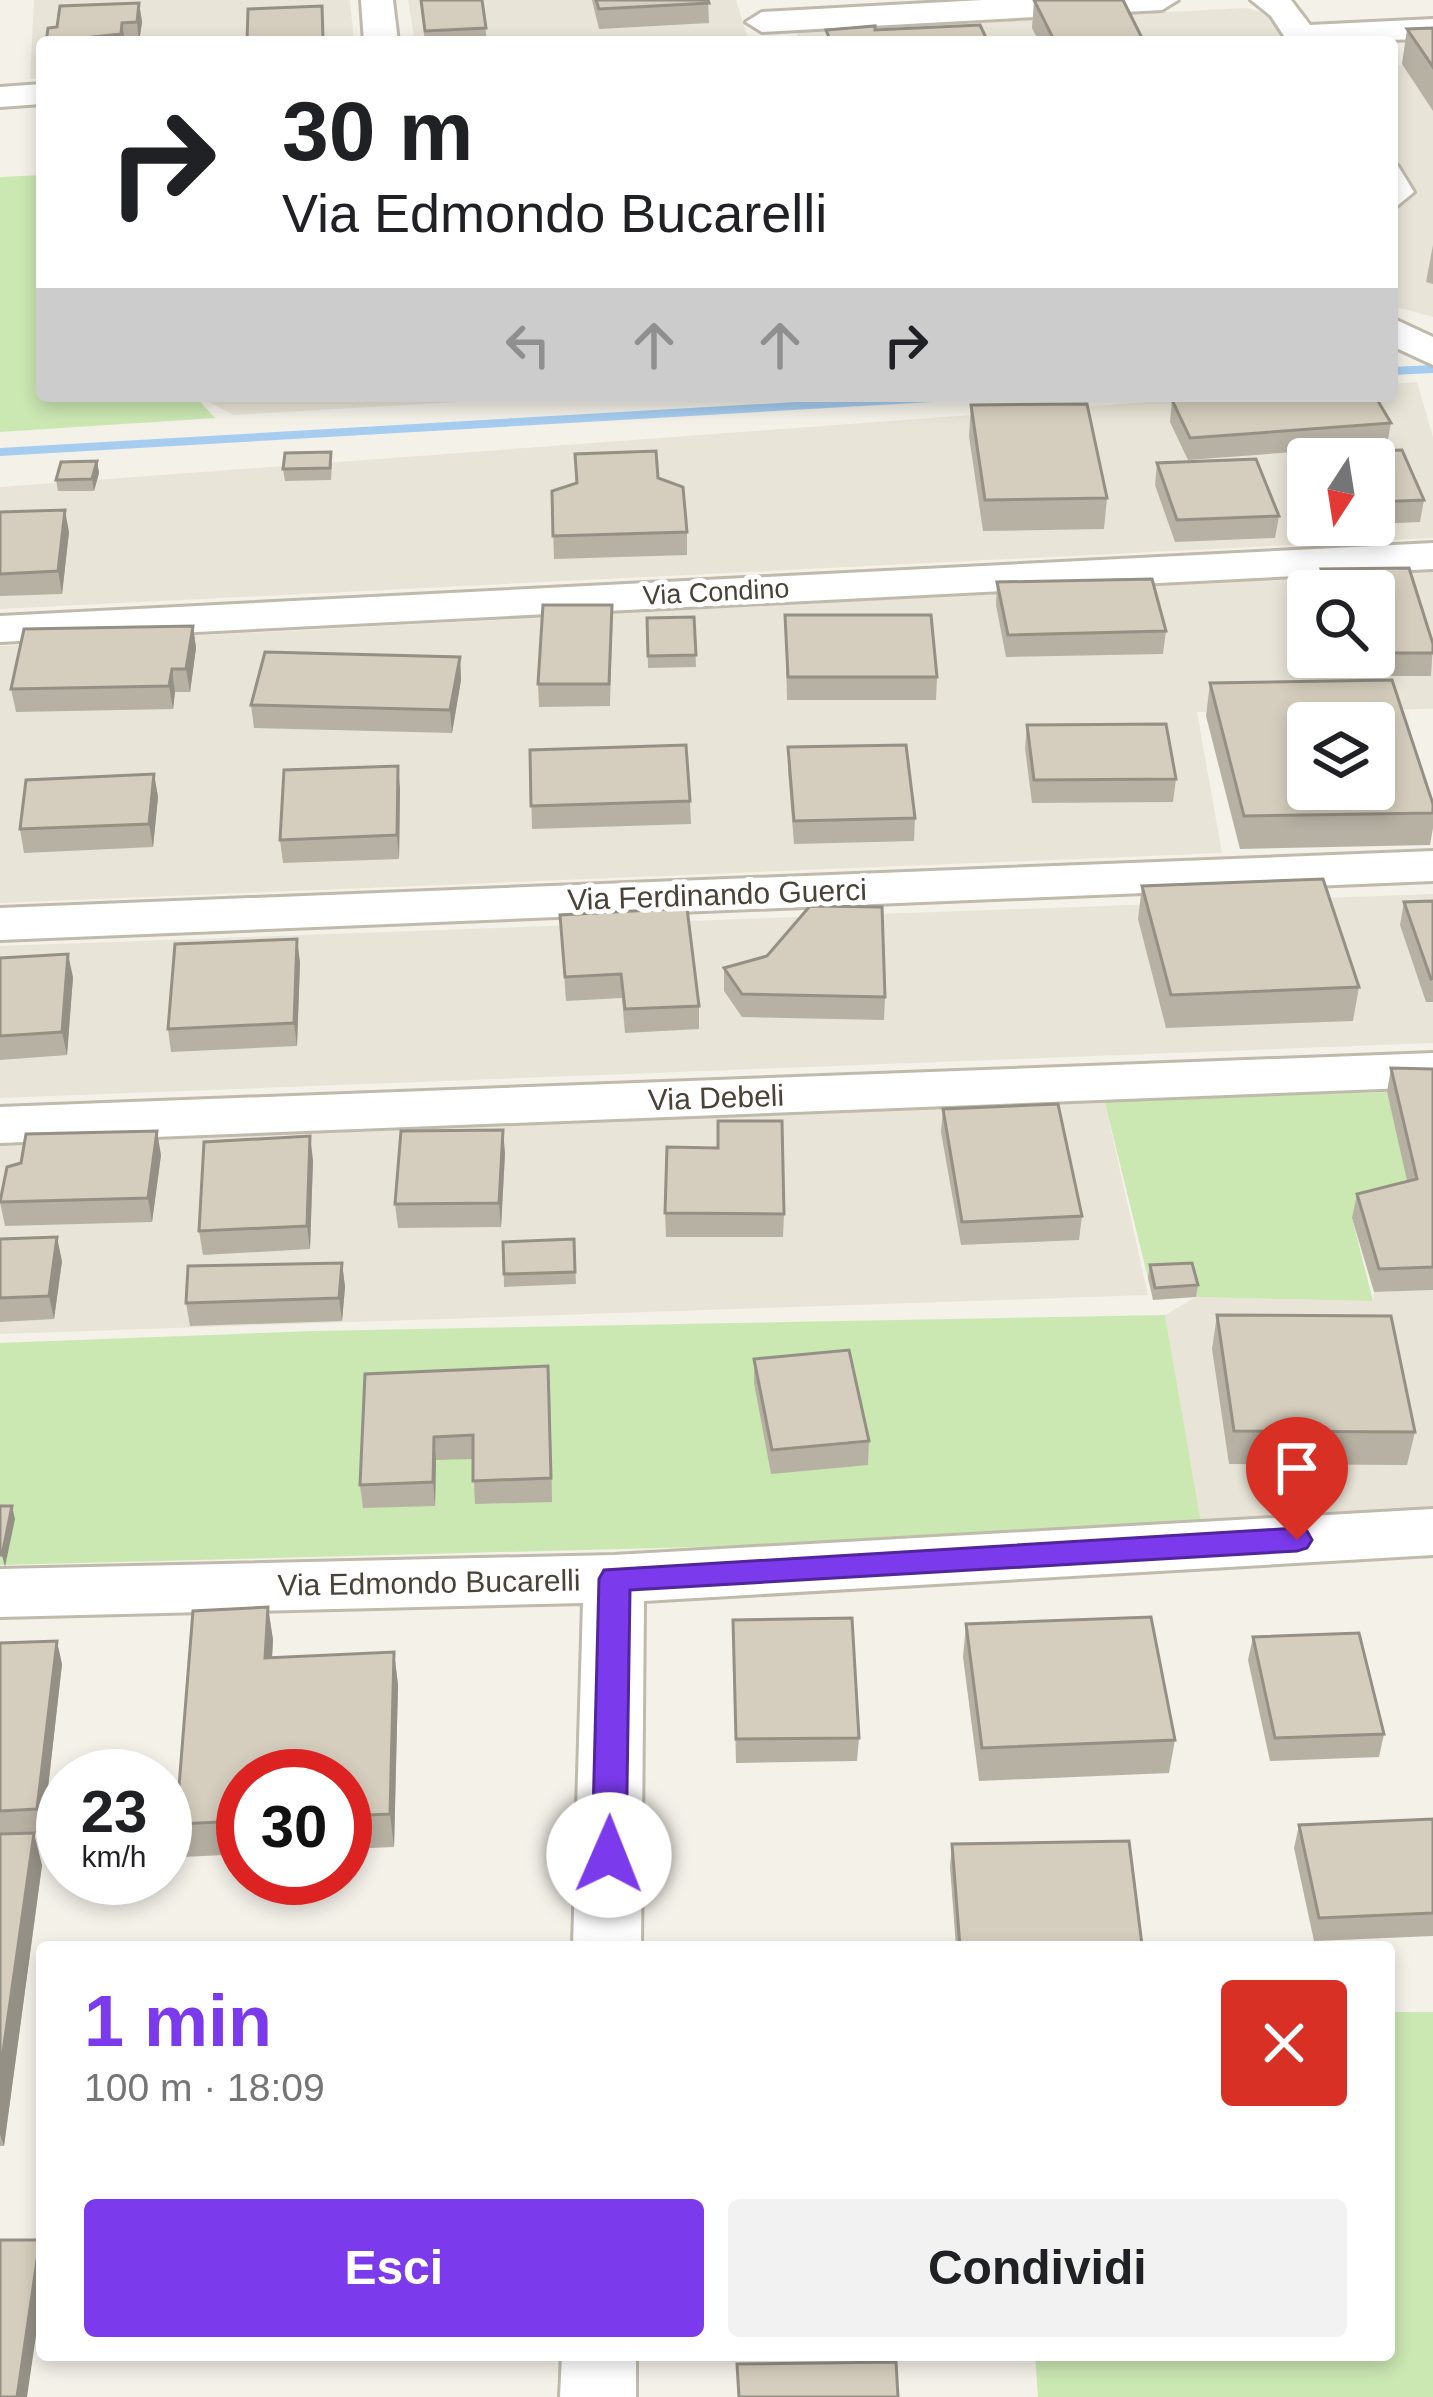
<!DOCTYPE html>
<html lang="it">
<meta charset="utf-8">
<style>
:root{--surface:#fff;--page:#f2f2f2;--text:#202124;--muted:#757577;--accent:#7c3aed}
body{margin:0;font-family:Helvetica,sans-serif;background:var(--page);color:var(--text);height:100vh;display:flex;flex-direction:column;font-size:45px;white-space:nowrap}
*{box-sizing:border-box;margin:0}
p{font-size:39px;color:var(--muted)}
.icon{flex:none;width:66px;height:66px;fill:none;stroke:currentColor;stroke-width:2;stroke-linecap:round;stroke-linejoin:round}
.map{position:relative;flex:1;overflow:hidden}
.details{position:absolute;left:36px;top:1941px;width:1359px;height:420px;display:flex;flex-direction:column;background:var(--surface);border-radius:12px;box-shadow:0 6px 18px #0003}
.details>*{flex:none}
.hud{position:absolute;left:36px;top:36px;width:1362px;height:366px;border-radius:12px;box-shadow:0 6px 18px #0003;background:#fff;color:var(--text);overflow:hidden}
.needle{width:78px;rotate:192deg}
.buttons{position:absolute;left:1287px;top:438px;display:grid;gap:24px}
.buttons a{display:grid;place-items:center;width:108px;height:108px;border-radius:12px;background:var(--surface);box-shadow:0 6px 18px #0003;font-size:60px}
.speed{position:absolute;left:36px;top:1749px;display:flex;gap:24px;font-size:60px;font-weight:700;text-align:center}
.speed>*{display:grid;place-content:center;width:156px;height:156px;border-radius:50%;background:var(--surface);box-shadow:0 6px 18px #0003;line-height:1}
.speed small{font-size:30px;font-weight:400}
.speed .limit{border:18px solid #d22;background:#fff;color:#111}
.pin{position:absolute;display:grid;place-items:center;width:102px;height:102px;color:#fff;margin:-123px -51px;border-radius:50% 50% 50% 0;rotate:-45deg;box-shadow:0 0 12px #0007}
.pin .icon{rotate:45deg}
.me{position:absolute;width:132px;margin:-66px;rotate:1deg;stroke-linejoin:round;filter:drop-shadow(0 0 9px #0008)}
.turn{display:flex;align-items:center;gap:42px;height:252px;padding:0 48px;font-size:54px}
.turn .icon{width:156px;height:156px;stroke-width:2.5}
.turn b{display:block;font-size:84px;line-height:102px}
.lanes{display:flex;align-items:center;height:114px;padding:0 48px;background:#0003;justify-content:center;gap:60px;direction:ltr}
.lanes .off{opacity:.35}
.round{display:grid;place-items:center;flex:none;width:126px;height:126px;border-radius:12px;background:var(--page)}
.summary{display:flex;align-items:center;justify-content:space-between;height:204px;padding:0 48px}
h1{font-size:72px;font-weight:700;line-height:90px;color:var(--accent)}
.primary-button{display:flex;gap:24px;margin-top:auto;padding:24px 48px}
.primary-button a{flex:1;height:138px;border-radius:12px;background:var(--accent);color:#fff;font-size:48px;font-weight:700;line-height:138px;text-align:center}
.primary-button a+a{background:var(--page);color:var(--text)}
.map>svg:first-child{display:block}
.residential{fill:#e8e4d7;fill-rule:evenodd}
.green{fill:#cbe7b2}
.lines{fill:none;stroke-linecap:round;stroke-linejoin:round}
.stream{fill:#a6ccef;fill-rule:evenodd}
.lane-casing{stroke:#bfbaab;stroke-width:6}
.street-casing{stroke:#bfbaab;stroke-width:6}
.lane{fill:#fff;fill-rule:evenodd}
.street{fill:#fff;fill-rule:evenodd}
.wall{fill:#b7b1a3}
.shaded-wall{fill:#959085}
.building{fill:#d5cebe;stroke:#959085;stroke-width:3;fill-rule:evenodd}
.route{fill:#7c3aed;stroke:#51269a;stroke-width:3}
.labels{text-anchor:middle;stroke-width:10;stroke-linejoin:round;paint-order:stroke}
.far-street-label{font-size:27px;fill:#484237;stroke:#fff}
.street-label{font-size:30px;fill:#484237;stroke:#fff}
</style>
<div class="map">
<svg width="1433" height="2397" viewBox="0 0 1433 2397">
<rect width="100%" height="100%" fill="#f4f1e9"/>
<path class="residential" d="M34,0h316l4,42h-312v36l-12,1z
M408,0h328l13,42h-334z
M1246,8l23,6 21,28h-491l-3,-11z
M1433,64v253l-41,-11v-240z
M1417,382l16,55v101l-1433,71v-122l1227,-91h165v-12zM1308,459h66v66h-66z
M199,396h363l-329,19z
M1433,571v138l-236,3 25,141 -1222,50v-257zM1308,591h66v66h-66z
M1433,894v149l-1433,55v-152z
M1104,1099l44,196 -1148,39v-190z
M1433,1290v241l-230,3 -38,-219 31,-18 177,4 1,-9z"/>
<path class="green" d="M42,175v221h153l20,22 -215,14v-255z
M1387,1092l25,110 -60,16 21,83 -177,-4 -6,-22 -42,3 -44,-179z
M1165,1315l38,219 -1203,31v-222l314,-12z
M1389,2012h44v385h-395l-3,-42h354z"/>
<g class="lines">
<path class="stream" d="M1433,365v8l-41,2v-8z
M898,396h76l-7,4 -967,56v-8z"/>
<g class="lane-casing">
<path id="lane" d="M1392,165l6,1 16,26 -22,18 4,-19z"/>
</g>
<g class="street-casing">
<path id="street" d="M361,0h32l5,42h-34z
M983,0h195l-16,10 -400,22 -16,-10 16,-10z
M1251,0h40l19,25 123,-6v20l-145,3 -17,-26z
M42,84v20l-42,3v-20z
M1392,318l41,19v28l-41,-19z
M1433,543v26l-1433,73v-26z
M1433,851v30l-1433,59v-32z
M1433,1053v34l-1433,56v-36z
M1433,1509v46l-789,46 -3,346h-68l10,-344 -583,14v-48l614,-14z
M562,2355h74v42h-76z"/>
</g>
<use href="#lane" class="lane"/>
<use href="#street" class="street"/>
</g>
<path class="wall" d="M420,0h62l5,42h-62z
M592,0h116l1,23 -110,6z
M1034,0l110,42h-105l-7,-14z
M139,3l3,19 -3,20h-93l11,-15z
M322,6l1,36h-76z
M1433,28v83l-31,-47 5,-35z
M1433,245v39l-7,-2z
M1172,400l219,23 -4,22 -199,15 -18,-38z
M971,405l136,93 -3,31 -121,2 -14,-95z
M1402,450l22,50 -4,22 -46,2v-65h-66v49l-12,-33 3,-22z
M575,454l83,24 29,54v23l-133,4 -2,-68 24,-8z
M97,461l2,12 -5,18h-36l-2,-11z
M332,463l-1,17 -46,1 -2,-12z
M1157,463l122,53 -4,22 -100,4 -20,-57z
M0,512l69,20 -7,62 -62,2z
M1409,568l24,76 -2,32h-91l-5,-19h39v-66h-56l3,-22z
M997,582l169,49 -3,23 -157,3 -10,-52z
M785,615l152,62 -1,23h-149z
M694,617l2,50 -48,1 -1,-50z
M193,626l3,22 -6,44h-15l-2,17 -157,3 -5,-23z
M612,628l-2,78 -71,1 -1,-23z
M460,657l1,23 -9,53 -198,-5 -3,-23z
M1210,683l223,121v24l-3,17 -190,4 -34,-133z
M1027,725l149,54 -3,23 -141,1 -7,-55z
M788,747l127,71 -1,23 -120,3 -6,-74z
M530,750l160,51 1,23 -159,5z
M154,774l4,23 -5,50 -129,6 -4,-24z
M400,789l-1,70 -116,4 -3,-23z
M1142,886l217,101 -6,34 -187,7 -28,-109z
M1433,901v101h-7l-26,-77 4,-23z
M560,915l139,91v23l-74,4 -3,-35 -56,3z
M0,958l73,19 -6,78 -67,5z
M300,962l-3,84 -126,6 -3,-23z
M724,968l161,29 -1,23 -142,-3 -18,-26z
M1391,1068l42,1v221l-59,2 -22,-74 5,-24 50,-13 -20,-89z
M943,1109l139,107 -3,24 -118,5 -20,-113z
M505,1153l-4,74 -103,1 -3,-24z
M161,1155l-9,67 -147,4 -5,-24z
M313,1160l-3,89 -107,6 -4,-24z
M665,1213l119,1 -1,23h-117z
M0,1239l62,22 -8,58 -54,3z
M574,1239l2,45 -72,3 -1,-45z
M342,1263l3,24 -3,34 -152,5 -4,-23z
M1150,1265l48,20 -2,12 -43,3 -5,-22z
M1217,1315l198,117 -8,33 -178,-1 -17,-115z
M754,1359l115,82 -1,24 -97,9 -17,-91z
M365,1374l185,16 2,112 -77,2 -2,-45 -37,1 -1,46 -72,2 -3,-23z
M268,1607l5,33 -1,18 122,-6 4,33 -4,162 -49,2v-73h-102v78l-60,3 -7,-33z
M966,1624l209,116 -6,33 -190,8 -16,-124z
M1253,1637l131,97 -5,23 -109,4 -22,-101z
M0,1643l62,21 -19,168 -39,2 38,31 -38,281h-4z
M733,1643l126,95 -2,23 -121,2z
M1433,1819v117l-119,5 -20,-93 5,-23z
M952,1844l190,101v2h-186l-6,-80z"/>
<path class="shaded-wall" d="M139,3l3,19 -3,20 -2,-20z
M122,23l3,19h-79z
M97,461l2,12 -5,18 -2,-12z
M65,510l4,22 -7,62 -4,-23z
M193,626l3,22 -6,44 -4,-23z
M460,657l1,23 -9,53 -2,-23z
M172,669l3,23 -2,17 -4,-23z
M398,766l2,23 -1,70 -2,-24z
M154,774l4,23 -5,50 -4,-23z
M297,939l3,23 -3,84 -3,-23z
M68,954l5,23 -6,78 -5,-23z
M503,1130l2,23 -4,74 -2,-24z
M157,1131l4,24 -9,67 -4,-24z
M310,1136l3,24 -3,89 -3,-23z
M57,1237l5,24 -8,58 -5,-23z
M342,1263l3,24 -3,34 -3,-23z
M434,1437l2,23 -1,46 -2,-24z
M12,1506l3,13 -10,48 -3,-12z
M268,1607l5,33 -3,51 -5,-33z
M57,1641l5,23 -19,168 -6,-23z
M394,1652l4,33 -4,162 -4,-33z
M34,1833l8,32 -38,281 -4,-12v-61z
M40,2240l2,5v50l-15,102h-10z"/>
<path class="building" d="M421,0h61l4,28 -61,3z
M596,0h112l1,3 -110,6z
M1034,0h89l21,42h-89z
M139,3l-2,19 -15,1 -1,11 -75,8 2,-14 9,-1 3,-21z
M322,6l1,33 -76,3 1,-33z
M980,25l8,17h-157l-5,-12 49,-4v4z
M1433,28v39l-26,-38z
M1225,396h150l16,27 -201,15 -18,-38z
M1087,404l20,94 -122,2 -14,-95z
M1402,450l22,50 -50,2v-43h-66v18l-9,-24z
M656,451l2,27 25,9 4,45 -134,4 -1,-45 25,-8 -2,-29z
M331,452l-1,16 -47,1 2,-16z
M1256,459l23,57 -102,4 -20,-57z
M97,461l-5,18 -36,1 5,-18z
M65,510l-7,61 -58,3v-62z
M1409,568l24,76v9h-59v-62h-47l-6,-22z
M1152,579l14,52 -158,4 -11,-53z
M543,605h69l-3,79h-71z
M785,615h146l6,62h-149z
M694,617l2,38 -48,1 -1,-38z
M193,626l-7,43h-14l-3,17 -158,3 13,-60z
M265,652l195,5 -10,53 -199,-5z
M1392,680l41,124v9l-189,3 -34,-133zM1308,723h66v66h-66z
M1166,724l10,55 -142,1 -7,-55z
M686,745l4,56 -159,5 -1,-56z
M906,745l9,73 -121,3 -6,-74z
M398,766l-1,69 -117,5 4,-70z
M154,774l-5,50 -129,5 6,-49z
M1323,879l36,108 -188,8 -29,-109z
M1433,901v77l-2,1 -27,-77z
M810,906l72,1 3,90 -143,-3 -18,-26 43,-12z
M687,908l12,98 -74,3 -4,-35 -56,3 -5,-62z
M297,939l-3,84 -126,6 7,-85z
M68,954l-6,78 -62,4v-78z
M1391,1068l42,1v198l-54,2 -22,-75 60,-15z
M1058,1104l24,112 -120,6 -19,-113z
M718,1121h64l2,93 -119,-1 2,-66 51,1z
M503,1130l-4,73 -104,1 6,-73z
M157,1131l-9,67 -148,4 7,-35 14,-4 5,-29z
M310,1136l-3,90 -108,5 5,-89z
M57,1237l-8,59 -49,2v-59z
M574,1239l1,33 -71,2 -1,-32z
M342,1263l-3,35 -153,5 2,-37z
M1192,1263l6,22 -43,3 -5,-23z
M1217,1315l174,1 24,116 -181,-1z
M849,1350l20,91 -97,9 -18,-91z
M548,1366l3,112 -78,3v-46l-39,2 -1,45 -73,3 5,-111z
M0,1506h12l-10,49h-2z
M268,1607l-3,51 129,-6 -4,162 -45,2v-40h-102v45l-67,3 17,-213z
M1151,1617l24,123 -193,8 -16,-124z
M852,1618l7,120 -123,1 -3,-119z
M1359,1633l25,101 -109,4 -22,-101z
M57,1641l-20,168 -37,2v-168z
M1433,1819v94l-114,5 -20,-93z
M34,1833l-34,240v-239z
M1129,1841l13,104 -182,2 -8,-103z
M0,2240h40l-23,157h-17z
M896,2362l2,35h-159l-2,-33z"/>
<path class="route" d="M1297,1528l10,3 5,9 -5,8 -10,3 -667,39 -4,265 -5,10 -12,4 -12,-4 -5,-10 7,-276 5,-9z"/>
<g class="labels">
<g class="far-street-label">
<text transform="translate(716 592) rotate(-3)" y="9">Via Condino</text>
</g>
<g class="street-label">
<text transform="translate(717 895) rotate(-2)" y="10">Via Ferdinando Guerci</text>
<text transform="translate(716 1098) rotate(-2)" y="10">Via Debeli</text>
<text transform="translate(429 1583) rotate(-1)" y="10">Via Edmondo Bucarelli</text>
</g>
</g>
</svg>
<div class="buttons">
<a><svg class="needle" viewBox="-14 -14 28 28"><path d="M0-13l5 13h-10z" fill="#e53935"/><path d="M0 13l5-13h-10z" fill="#757577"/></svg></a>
<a><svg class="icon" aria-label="search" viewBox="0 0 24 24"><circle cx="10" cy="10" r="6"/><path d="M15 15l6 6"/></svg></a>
<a><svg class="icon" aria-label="layers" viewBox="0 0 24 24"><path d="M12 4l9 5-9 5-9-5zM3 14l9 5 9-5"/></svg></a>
</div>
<div class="speed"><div>23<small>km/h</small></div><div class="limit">30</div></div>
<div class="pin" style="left:1297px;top:1540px;background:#d93025"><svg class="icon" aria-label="arrive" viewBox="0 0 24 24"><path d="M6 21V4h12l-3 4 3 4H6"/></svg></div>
<svg class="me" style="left:609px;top:1855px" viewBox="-20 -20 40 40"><circle r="19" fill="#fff"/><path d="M0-13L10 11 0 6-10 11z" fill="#7c3aed"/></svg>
<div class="hud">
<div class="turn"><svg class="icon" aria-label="right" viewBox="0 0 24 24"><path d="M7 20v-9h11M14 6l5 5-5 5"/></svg><div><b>30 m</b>Via Edmondo Bucarelli</div></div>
<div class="lanes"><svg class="icon off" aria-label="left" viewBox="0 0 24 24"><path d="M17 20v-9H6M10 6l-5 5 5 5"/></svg><svg class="icon off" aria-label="ahead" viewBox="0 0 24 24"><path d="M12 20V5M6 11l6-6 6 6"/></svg><svg class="icon off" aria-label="ahead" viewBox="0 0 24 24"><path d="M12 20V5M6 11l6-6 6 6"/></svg><svg class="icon" aria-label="right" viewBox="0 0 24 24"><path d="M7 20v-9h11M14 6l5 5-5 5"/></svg></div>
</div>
<section class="details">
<div class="summary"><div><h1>1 min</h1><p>100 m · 18:09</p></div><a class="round" style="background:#d93025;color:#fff"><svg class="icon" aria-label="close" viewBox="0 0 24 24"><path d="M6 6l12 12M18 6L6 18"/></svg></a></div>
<div class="primary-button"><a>Esci</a><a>Condividi</a></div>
</section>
</div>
